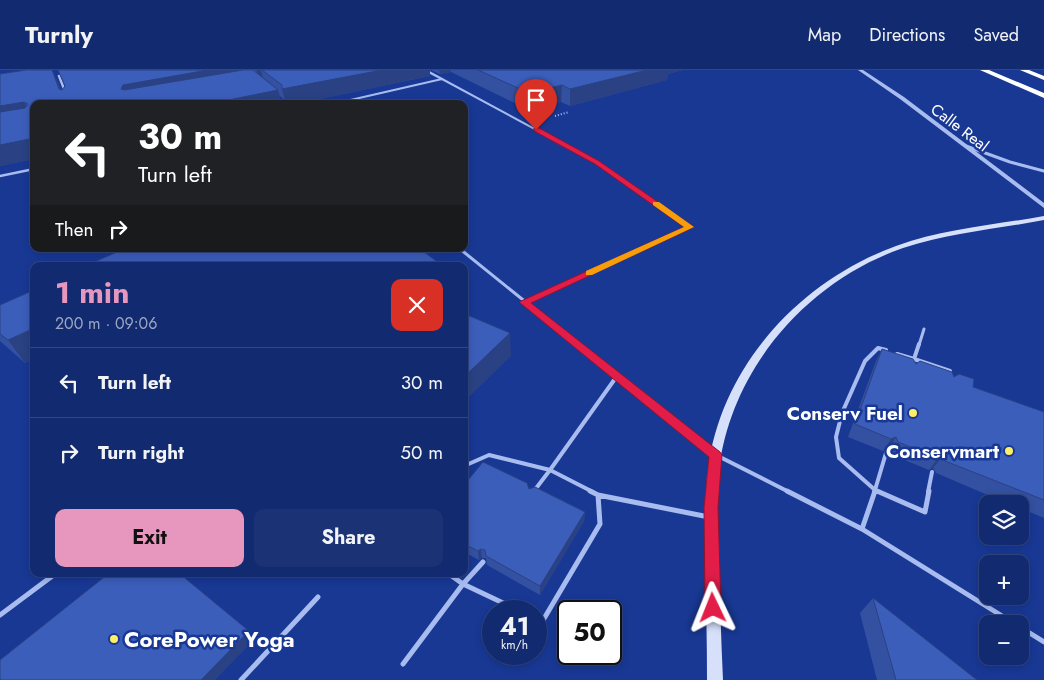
<!DOCTYPE html>
<meta charset="utf-8">
<style>
:root{--surface:#122a6f;--page:#1b3274;--text:#f1f3f6;--muted:#9ca7c3;--line:#314682;--accent:#e797bd}
body{margin:0;font-family:Jost,sans-serif;background:var(--page);color:var(--text);height:100vh;display:flex;flex-direction:column;font-size:19px;white-space:nowrap}
*{box-sizing:border-box;margin:0}
p{font-size:16px;color:var(--muted)}
.icon{flex:none;width:28px;height:28px;fill:none;stroke:currentColor;stroke-width:2;stroke-linecap:round;stroke-linejoin:round}
.map{position:relative;flex:1;overflow:hidden}
.side{position:absolute;left:30px;top:192px;width:438px;height:315px;display:flex;flex-direction:column;background:var(--surface);border-radius:10px;box-shadow:0 2px 8px #0003,0 0 0 1px var(--line)}
.side>*{flex:none}
.top-card{position:absolute;left:30px;top:30px;width:438px;height:152px;border-radius:10px;box-shadow:0 2px 8px #0003,0 0 0 1px var(--line);background:#202124;color:#fff;overflow:hidden}
.tools{position:absolute;left:979px;top:425px;display:grid;gap:10px}
.tools a{display:grid;place-items:center;width:50px;height:50px;border-radius:10px;background:var(--surface);box-shadow:0 2px 8px #0003,0 0 0 1px var(--line);font-size:25px}
.speed{position:absolute;left:482px;top:530px;display:flex;gap:10px;font-size:25px;font-weight:700;text-align:center}
.speed>*{display:grid;place-content:center;width:65px;height:65px;border-radius:50%;background:var(--surface);box-shadow:0 2px 8px #0003,0 0 0 1px var(--line);line-height:1}
.speed small{font-size:12px;font-weight:400}
.speed .limit{border:2px solid #111;border-radius:8px;background:#fff;color:#111}
.pin{position:absolute;display:grid;place-items:center;width:42px;height:42px;color:#fff;margin:-51px -21px;border-radius:50% 50% 50% 0;rotate:-45deg;box-shadow:0 0 5px #0007}
.pin .icon{rotate:45deg}
.me{position:absolute;width:55px;margin:-28px;rotate:358deg;stroke-linejoin:round;filter:drop-shadow(0 0 4px #0008)}
.turn{display:flex;align-items:center;gap:18px;height:105px;padding:0 25px;font-size:22px}
.turn .icon{width:65px;height:65px;stroke-width:2.5}
.turn b{display:block;font-size:35px;line-height:42px}
.then{display:flex;align-items:center;height:48px;padding:0 25px;background:#0003;gap:10px;font-size:19px}
.round{display:grid;place-items:center;flex:none;width:52px;height:52px;border-radius:10px;background:var(--page)}
.headline{display:flex;align-items:center;justify-content:space-between;height:85px;padding:0 25px}
h1{font-size:30px;font-weight:700;line-height:38px;color:var(--accent)}
.action{display:flex;gap:10px;margin-top:auto;padding:10px 25px}
.action a{flex:1;height:58px;border-radius:10px;background:var(--accent);color:#111;font-size:20px;font-weight:700;line-height:58px;text-align:center}
.action a+a{background:var(--page);color:var(--text)}
ul{padding:0;list-style:none}
li{display:flex;align-items:center;gap:15px;height:70px;padding:0 25px;border-top:1px solid var(--line)}
li div{flex:1}
li b{display:block;font-size:19px}
li em{font-style:normal}
header{display:flex;align-items:center;gap:30px;box-sizing:border-box;height:70px;padding:0 25px;background:var(--surface);border-bottom:1px solid var(--line)}
header strong{font-size:24px}
nav{display:flex;gap:28px;margin-inline-start:auto;font-size:18px}
.map>svg:first-child{display:block}
.lines{fill:none;stroke-linecap:round;stroke-linejoin:round}
.path{stroke:#a8bcf0;stroke-width:2;stroke-dasharray:1 2;stroke-linecap:butt}
.service-far4{stroke:#a8bcf0;stroke-width:2}
.service-far3{stroke:#a8bcf0;stroke-width:2.5}
.service-far2{stroke:#a8bcf0;stroke-width:3}
.service-far1{stroke:#a8bcf0;stroke-width:4}
.service{stroke:#a8bcf0;stroke-width:5}
.pedestrian{stroke:#a8bcf0;stroke-width:2.5}
.minor{stroke:#a8bcf0;stroke-width:3}
.tertiary{fill:#a8bcf0;fill-rule:evenodd}
.secondary{fill:#d7e0fb;fill-rule:evenodd}
.motorway{fill:#fff;fill-rule:evenodd}
.wall{fill:#3451a1}
.shaded-wall{fill:#2a4283}
.building{fill:#3c5ebb;stroke:#2a4283}
.route{fill:#e11d48;stroke:#92132f}
.slow{fill:#f59e0b}
.poi-dot{fill:#ffee68;stroke:#183894;stroke-width:2}
.labels{text-anchor:middle;stroke-width:5;stroke-linejoin:round;paint-order:stroke}
.far-street-label{font-size:16px;fill:#fff;stroke:#183894}
.poi-label{font-size:19px;font-weight:bold;fill:#fff;stroke:#183894;text-anchor:end}
.near-poi-label{font-size:22px;font-weight:bold;fill:#fff;stroke:#183894;text-anchor:start}
</style>
<header>
<strong>Turnly</strong>
<nav><a>Map</a><a>Directions</a><a>Saved</a></nav>
</header>
<div class="map">
<svg width="1044" height="610" viewBox="0 0 1044 610">
<rect width="100%" height="100%" fill="#183894"/>
<g class="lines">
<path class="path" d="M555,46l14,-4"/>
<path class="service-far4" d="M333,34l109,-25 115,62"/>
<path class="service-far3" d="M555,69l42,23 93,65 -7,3
M0,106l34,-7"/>
<path class="service-far2" d="M460,179l119,96
M524,232l162,-73
M919,275l5,-16"/>
<path class="service-far1" d="M578,274l138,111 73,37
M919,274l-5,15 36,12 -1,4
M897,284l17,5 -2,5
M464,396l25,-11 61,15 67,-94
M534,421l16,-21 43,22
M874,422l1,-2 -36,-32 -3,-21 6,-24 23,-52 13,-13 8,2
M880,422l-5,-2 11,-37
M928,422l4,-20"/>
<path class="service" d="M590,421l8,4 111,22
M787,421l75,38
M875,421l-13,38 153,95
M877,421l48,21 4,-21
M483,492l-20,22 57,27
M0,545l55,-41
M536,549l6,3 58,-98 -2,-29
M1020,557l24,15
M403,594l60,-80 -14,-10
M241,610l77,-83"/>
<path class="pedestrian" d="M425,0l17,9
M59,6l11,28"/>
<path class="minor" d="M966,76l44,16 34,9"/>
<path class="tertiary" d="M858,0h5l41,27 140,106v5l-144,-109z"/>
<path class="secondary" d="M1044,146v4c-47,9 -95,13 -141,28 -95,33 -171,119 -184,221 -3,30 -1,60 0,90 1,40 2,81 4,121h-16c0,-40 -1,-81 -2,-121 0,-30 -1,-60 3,-91 14,-103 92,-187 188,-222 47,-17 99,-21 148,-30z"/>
<path class="motorway" d="M980,0h9l55,23v5z
M1020,0h9l15,6v4z"/>
</g>
<path class="wall" d="M58,0h372v6l-134,28h-10l-1,-3 -5,-5 -246,8v55l-34,7v-92l58,8 3,8h1l3,-4z
M431,0h252l-15,4 -1,6 -97,26 -9,-4 -32,8 -78,-38 -11,2z
M34,220v69l-9,4 -25,-22v-36z
M882,279l34,15 38,13 19,10 71,25v106l-24,-10v-4h-11l-73,-31 -3,-5 -4,2 -39,-16 -2,-4 -5,1 -35,-14 28,-76z
M464,415l65,4 56,23 -1,9 -44,74 -53,-30 -1,-7h-4l-3,2 -15,-8z
M873,528l104,82h-100l-17,-67z"/>
<path class="shaded-wall" d="M52,0l6,12 8,22 -7,-15z
M208,0h38l-116,31 -9,-12 2,-4z
M256,0h5l2,8 -4,1z
M382,0h48v6l-134,28h-10l-4,-15z
M439,0h12v2l-11,2z
M647,0h36l-15,4 -1,6 -97,26v-17z
M562,15l-1,17 -32,8v-17z
M278,20l4,14h-74z
M24,32l9,17 -33,6v-19z
M34,68v21l-34,7v-21z
M411,179h24l-21,15z
M30,260l4,5v24l-9,4 -17,-23z
M510,263l1,23 -47,46v-25z
M896,367l-8,13 -5,1 8,-12z
M943,386l-10,12 -4,2 9,-12z
M585,442l-1,9 -44,74v-9z
M481,479l1,9 -3,2 -1,-9z
M249,561l6,8 -40,41h-14z"/>
<path class="building" d="M26,0h26l7,19 3,1 3,-4 -7,-16h150l-85,15 -2,4 3,1 119,-20h10l25,20 -69,14h-175v34l-34,7v-33l25,-4 3,-4 -4,-2 -24,4v-32z
M262,0h120l-100,19v-4z
M478,0h169l-77,19 -8,-4 -33,8z
M124,179h296l19,14 -4,3h-350z
M34,220v42l-4,-2 -22,10 -8,-6v-29z
M465,244l45,19 -46,44v-62z
M882,279l31,10 3,5 4,-3 32,11 2,5 5,-3 15,5 -1,8 71,25v88l-99,-39 -2,-5 -5,2 -40,-16 -2,-5 -5,2 -36,-15z
M483,392l44,21 2,6 6,-2 50,25 -45,74 -54,-30 -1,-6 -4,-1 -3,2 -14,-7v-59z
M108,504h72l69,57 -48,49h-201v-20z
M873,528l104,82h-81z"/>
<path class="route" d="M534,58h5l60,33 95,66 -163,76 189,149 2,3 -4,52 3,101 -2,5 -6,3 -5,-3 -3,-5 -1,-101 5,-50 -190,-155 165,-75 -89,-63 -61,-33z"/>
<path class="slow" d="M653,132h6l35,25 -102,48h-6v-4l98,-44 -31,-22z"/>
<g class="poi-dot">
<circle cx="913" cy="343" r="5"/>
<circle cx="1009" cy="381" r="5"/>
<circle cx="114" cy="569" r="5"/>
</g>
<g class="labels">
<g class="far-street-label">
<text transform="translate(960 57) rotate(37)" y="6">Calle Real</text>
</g>
<g class="poi-label">
<text x="903" y="350">Conserv Fuel</text>
<text x="999" y="388">Conservmart</text>
</g>
<g class="near-poi-label">
<text x="124" y="577">CorePower Yoga</text>
</g>
</g>
</svg>
<div class="tools">
<a><svg class="icon" aria-label="layers" viewBox="0 0 24 24"><path d="M12 4l9 5-9 5-9-5zM3 14l9 5 9-5"/></svg></a>
<a>+</a>
<a>−</a>
</div>
<div class="speed"><div>41<small>km/h</small></div><div class="limit">50</div></div>
<div class="pin" style="left:536px;top:60px;background:#d93025"><svg class="icon" aria-label="arrive" viewBox="0 0 24 24"><path d="M6 21V4h12l-3 4 3 4H6"/></svg></div>
<svg class="me" style="left:713px;top:538px" viewBox="-20 -20 40 40"><path d="M0-17L14 15 0 8-14 15z" fill="#e11d48" stroke="#fff" stroke-width="4"/></svg>
<div class="top-card">
<div class="turn"><svg class="icon" aria-label="left" viewBox="0 0 24 24"><path d="M17 20v-9H6M10 6l-5 5 5 5"/></svg><div><b>30 m</b>Turn left</div></div>
<div class="then">Then<svg class="icon" aria-label="right" viewBox="0 0 24 24"><path d="M7 20v-9h11M14 6l5 5-5 5"/></svg></div>
</div>
<section class="side">
<div class="headline"><div><h1>1 min</h1><p>200 m · 09:06</p></div><a class="round" style="background:#d93025;color:#fff"><svg class="icon" aria-label="close" viewBox="0 0 24 24"><path d="M6 6l12 12M18 6L6 18"/></svg></a></div>
<ul>
<li><svg class="icon" aria-label="left" viewBox="0 0 24 24"><path d="M17 20v-9H6M10 6l-5 5 5 5"/></svg><div><b>Turn left</b></div><em>30 m</em></li>
<li><svg class="icon" aria-label="right" viewBox="0 0 24 24"><path d="M7 20v-9h11M14 6l5 5-5 5"/></svg><div><b>Turn right</b></div><em>50 m</em></li>
</ul>
<div class="action"><a>Exit</a><a>Share</a></div>
</section>
</div>
